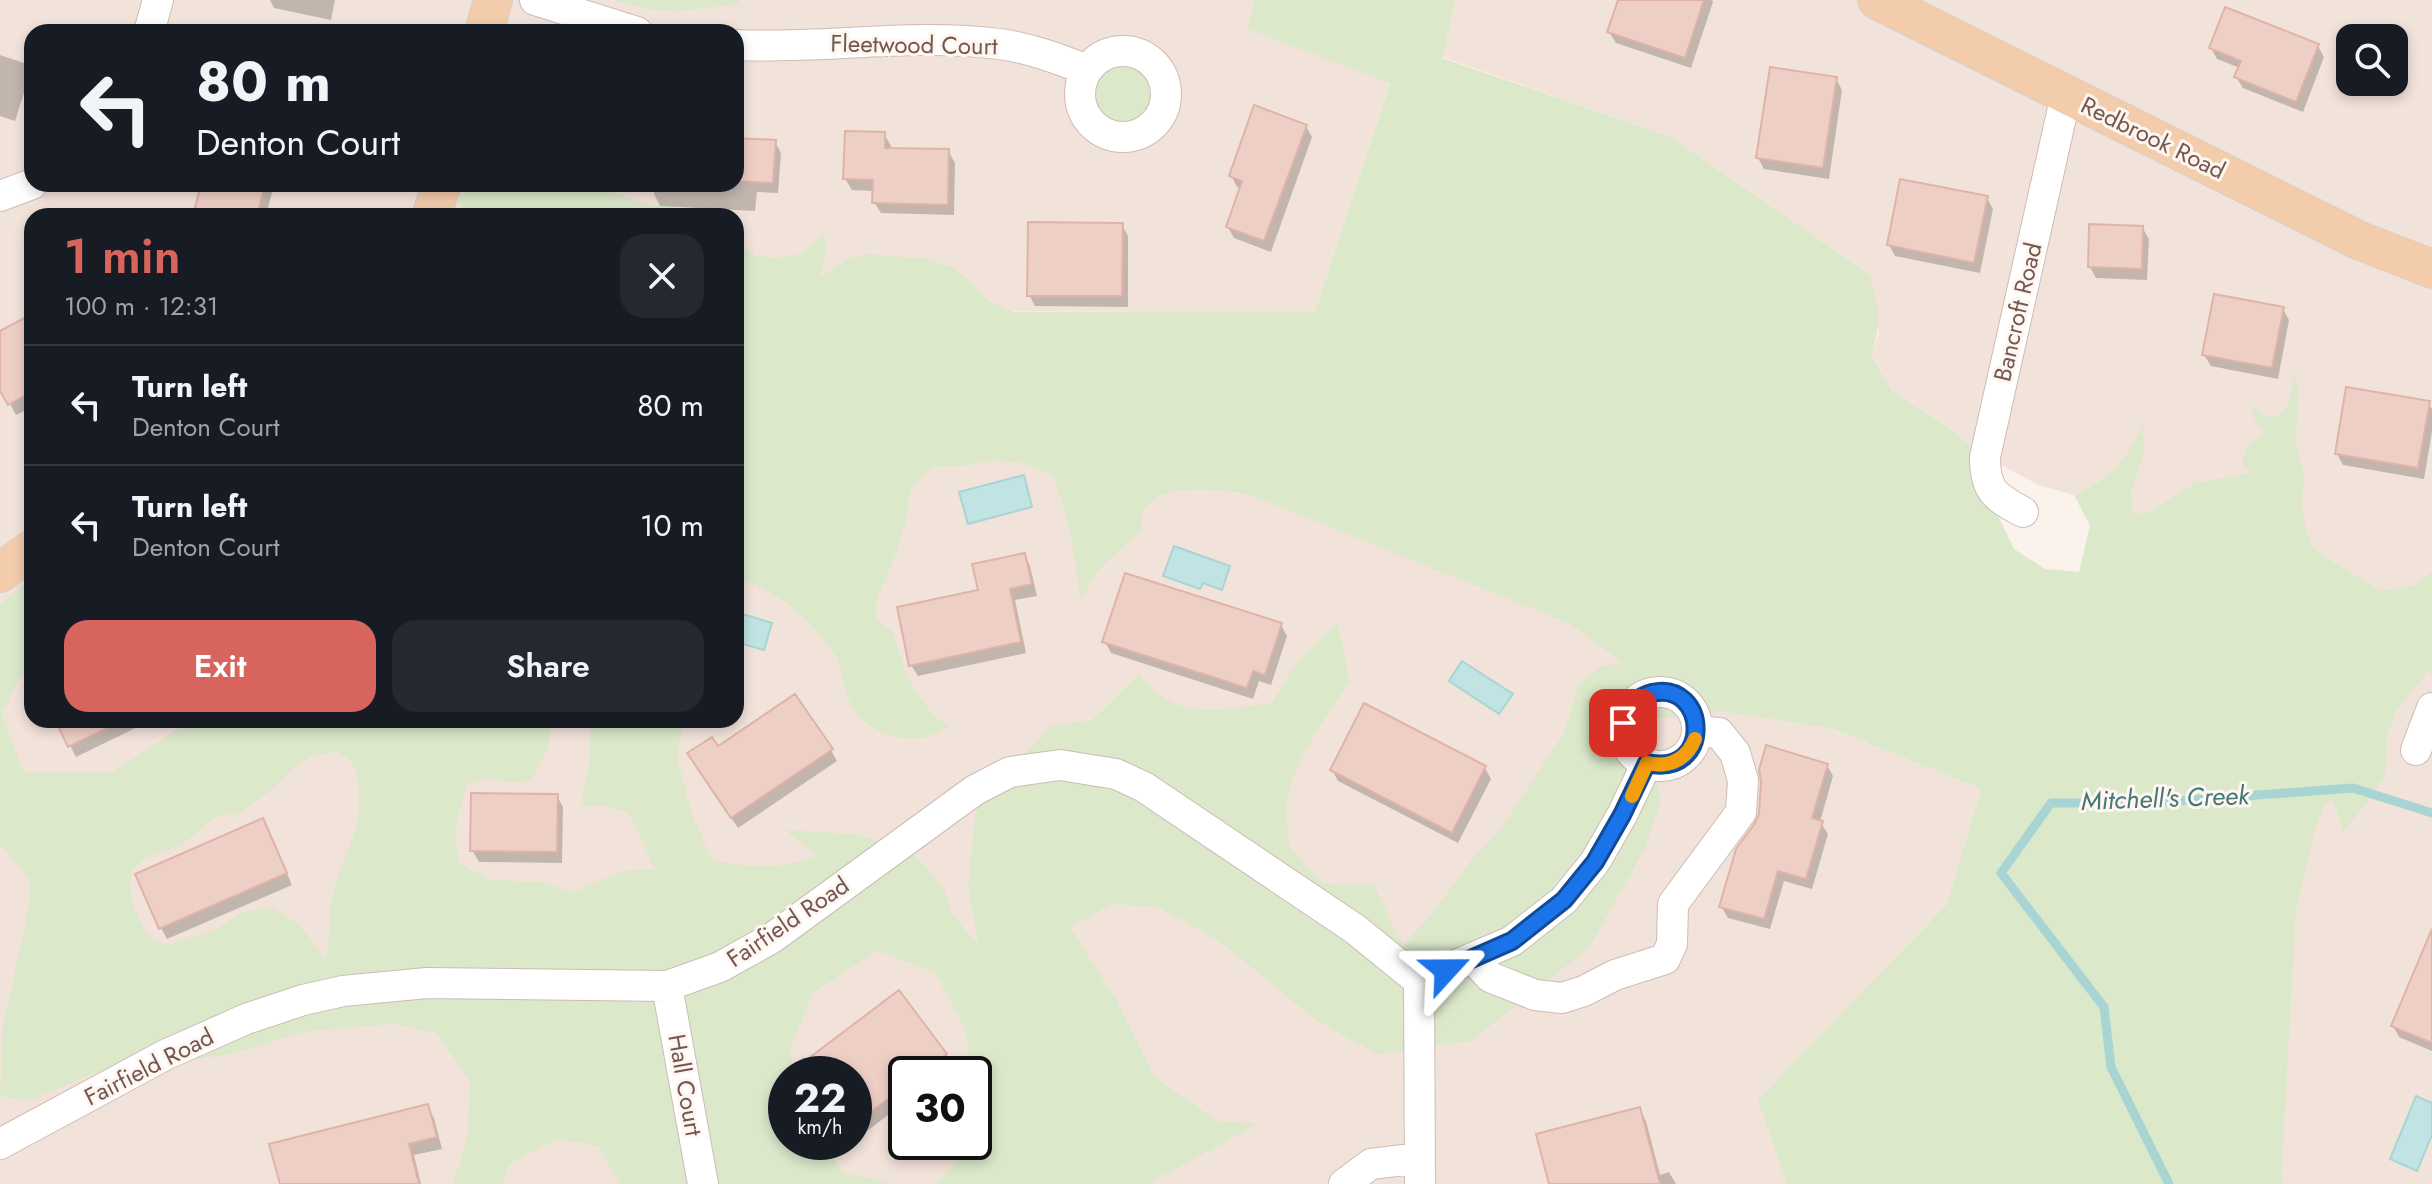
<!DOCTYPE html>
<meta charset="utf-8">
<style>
:root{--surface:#171b24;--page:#242831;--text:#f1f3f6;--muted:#9ea1a6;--line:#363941;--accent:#d8655d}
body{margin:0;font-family:Jost,sans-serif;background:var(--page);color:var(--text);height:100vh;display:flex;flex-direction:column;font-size:30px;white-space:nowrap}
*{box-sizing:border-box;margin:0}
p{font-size:26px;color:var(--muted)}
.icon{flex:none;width:44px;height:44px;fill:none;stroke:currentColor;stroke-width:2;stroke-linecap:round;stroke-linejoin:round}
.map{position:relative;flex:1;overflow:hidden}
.sheet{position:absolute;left:24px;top:208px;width:720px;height:520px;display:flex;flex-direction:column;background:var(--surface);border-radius:24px;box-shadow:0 4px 12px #0003}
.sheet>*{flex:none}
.top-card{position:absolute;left:24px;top:24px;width:720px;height:168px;border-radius:24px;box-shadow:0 4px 12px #0003;background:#171b24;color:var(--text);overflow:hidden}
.controls{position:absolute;left:2336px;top:24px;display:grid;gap:16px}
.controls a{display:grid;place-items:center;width:72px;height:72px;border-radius:16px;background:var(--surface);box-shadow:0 4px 12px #0003;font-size:40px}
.speed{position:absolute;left:768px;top:1056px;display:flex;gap:16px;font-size:40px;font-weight:700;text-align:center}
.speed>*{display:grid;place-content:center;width:104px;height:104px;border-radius:50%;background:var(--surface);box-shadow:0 4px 12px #0003;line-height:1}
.speed small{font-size:20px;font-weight:400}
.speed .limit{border:4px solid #111;border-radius:12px;background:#fff;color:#111}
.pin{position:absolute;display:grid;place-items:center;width:68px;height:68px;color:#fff;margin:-34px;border-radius:16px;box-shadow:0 4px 12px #0006}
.me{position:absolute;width:88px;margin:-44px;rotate:66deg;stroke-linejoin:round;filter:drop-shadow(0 0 6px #0008)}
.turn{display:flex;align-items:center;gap:28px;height:168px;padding:0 40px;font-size:36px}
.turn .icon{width:104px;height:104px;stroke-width:2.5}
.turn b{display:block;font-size:56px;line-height:68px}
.round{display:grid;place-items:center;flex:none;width:84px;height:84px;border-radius:24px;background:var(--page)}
.head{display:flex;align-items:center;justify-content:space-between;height:136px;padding:0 40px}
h1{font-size:48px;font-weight:600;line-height:60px;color:var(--accent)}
.action{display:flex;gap:16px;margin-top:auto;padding:16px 40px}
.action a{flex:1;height:92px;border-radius:24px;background:var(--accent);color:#fff;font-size:32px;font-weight:600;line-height:92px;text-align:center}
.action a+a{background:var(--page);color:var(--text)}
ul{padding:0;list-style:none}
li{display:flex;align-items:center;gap:24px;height:120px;padding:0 40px;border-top:2px solid var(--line)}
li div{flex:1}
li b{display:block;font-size:30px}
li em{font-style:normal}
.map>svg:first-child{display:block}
.residential{fill:#f2e3da;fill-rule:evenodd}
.green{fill:#dbe8ca;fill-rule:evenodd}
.water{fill:#c1e3e3;stroke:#a8d4d4;stroke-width:2}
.shadow{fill:#0003}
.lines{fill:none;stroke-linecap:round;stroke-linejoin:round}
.stream{stroke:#a8d4d4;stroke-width:9}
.building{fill:#eecfc5;stroke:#dfb3a7;stroke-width:2}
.minor-casing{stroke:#cebbb4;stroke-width:32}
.major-casing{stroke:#d8d0ce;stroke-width:40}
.minor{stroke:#fff;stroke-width:30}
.major{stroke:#f2ccab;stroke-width:38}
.route-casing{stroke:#114b97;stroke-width:20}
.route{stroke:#1a73e8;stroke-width:14}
.slow{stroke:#f59e0b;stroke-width:14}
.labels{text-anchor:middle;stroke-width:6;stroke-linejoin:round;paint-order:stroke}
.street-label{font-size:24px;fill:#745750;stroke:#fef7f1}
.water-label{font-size:26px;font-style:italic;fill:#457777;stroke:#fef7f1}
</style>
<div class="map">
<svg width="2432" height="1184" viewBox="0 0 2432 1184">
<rect width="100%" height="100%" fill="#fbf2eb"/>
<path class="residential" d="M0,0h1254l-7,29 143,53 -75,230 -513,-1 -66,-21v-74h-704v504h704v-216l180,-65 333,56 732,294 -34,115 -188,196 28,84h-1787zM32,32h704v152h-704zM786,1074h68v68h-68zM906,1074h68v68h-68z
M1456,0h976v1184h-148l-4,-2 32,-571 -238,-116 -35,-10 -54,-28 -33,-27 -59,-38 -22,-38 8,-21 -10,-59 -198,-137 -229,-80zM2350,38h44v44h-44z"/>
<path class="green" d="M614,0h123l4,4 -62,7 -34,-2z
M1254,0h202l-14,58 229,79 198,137c10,33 14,47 2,81l22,37 59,38 33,27v32l29,60 31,20 34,3 11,-46 -16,-31c37,-16 52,-34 69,-70l1,26 -13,40 1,23 17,-2 46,-29 57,-10 -9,-8c-1,-16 10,-25 23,-31l-12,-16 -3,-14 14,13 13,-1 11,-12 5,-32 4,17 -2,54 8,35 -2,28 4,25 5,14 12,11 58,35 33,-5 18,-14v103l-4,-4 -31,39 -10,25 -1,36 -16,29 -27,32 -10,-33 -8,6 -10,24 -19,81 -15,271 4,3h-498l-29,-84 189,-196 34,-115 -151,-61 -111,-17 -73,9 15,82 -15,44 -57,102 -118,93 -94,13 -61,-34 -98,-80 -60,-33 -46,-3 -42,23 45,71 40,80 63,43 40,3 -110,60h-212l35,-38v-4h3v-68h-3l-5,-43 -31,-59 -58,-21 -64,42 -22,53 1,28h-6v68h37l20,31 44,9 -1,2h-267l-20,-38 -41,-7 -49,25 -7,20h-49l15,-48 2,-54 -33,-49 -44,-9 -85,7 -82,24 -129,17 -68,29 -29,-5 3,-69 26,-122 1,-25 -30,-36v-240l32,-26v84l-6,5 -25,47 23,58h89l78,-52h360l-3,28 -16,32c-27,6 -40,-7 -65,4 -9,28 -15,50 -8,79l31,17 53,2 30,11 49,-22 33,-2 -26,-56 -25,-7 -23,-1 8,-38 1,-47h97l-6,11 -4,26 15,58 20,45c36,8 72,10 105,-5l-32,-25 71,4 58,20 30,35 8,25 26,31 -10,-61 8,-77 75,-81 41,-6 47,-46c7,7 14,17 22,22 33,23 74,12 111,7l23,-38 43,-42 12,59c-22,31 -59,83 -63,121 -1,14 1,29 2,43l34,38 51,1 29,61 31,-35 42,-57 24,-24 64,-97 14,-47 20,-18 24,-6 -52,-38 -321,-129c-26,-5 -85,-14 -103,12 -6,7 -5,16 -5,24l-42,38 -18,31c-7,-43 -11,-86 -30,-126l-29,-11 -30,-3 -20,5 -39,2 -23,21 -3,29 -11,37 -20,47 1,19 15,11 15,45 12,20 15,20 15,10c-7,3 -15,9 -22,11 -25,7 -63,-7 -75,-30 -9,-15 -8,-37 -17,-52 -24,-36 -58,-65 -99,-78v-334l18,12 16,3 21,-2 12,-3 20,-19c6,16 -1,28 -4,43l32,-19 15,-4 61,5 25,8 18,14 17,19 25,12h303l75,-229 -143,-54zM338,752c7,5 14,9 17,18 6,14 5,41 1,56 -6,24 -20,47 -24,72 -4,21 -1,41 -7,62 -20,-29 -22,-36 -54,-53l-28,5 -28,18 -47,15 -17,-6c-15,-22 -24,-43 -19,-70l12,-10 39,-15 31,-26 27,-6 29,-21 23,-23 21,-13z
M1089 95a35 35 0 1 1 70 0a35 35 0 1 1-70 0Z
M472,184h103l22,8h17l34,13 24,1 23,10h-228l-1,-7 -16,-10 13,-6z"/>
<path class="water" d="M1024,475l8,32 -64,17 -9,-32z
M1174,546l56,20 -8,24 -19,-7 -3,6 -37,-13z
M736,612l36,11 -8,27 -28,-8z
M1462,661l51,33 -14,20 -50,-33z
M2416,1096l16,7v32l-15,36 -27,-12z"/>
<path class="shadow" d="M270,0h65l-4,20 -57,-12z
M1620,0h92l1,2 -22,66 -75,-25 -7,-11z
M2318,46l6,11 -21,55 -60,-24 -7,-11 4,-9 -23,-9 -6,-11z
M0,55l24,8 6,11 -15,47 -15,-5z
M1836,79l6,11 -13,89 -65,-10 -6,-11z
M1306,126l6,11 -41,115 -37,-14 -6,-11 14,-39 -5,-1 -6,-12z
M884,134l7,12v4l57,1 7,12 -1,52 -73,-2 -7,-11v-11l-22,-1 -7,-11z
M736,140l39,2 6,11 -3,40 -21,-1 -2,19 -95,-5 -6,-12 1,-10h81z
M203,184h71l-8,32h-71z
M1987,198l6,11 -13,64 -85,-17 -6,-11z
M1122,225l6,11v71l-93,-1 -6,-11z
M2142,227l7,12 -2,41 -51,-2 -6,-11z
M2283,309l6,11 -11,59 -67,-13 -7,-11z
M32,316v91l-16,8 -16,-29v-53z
M2428,403l4,6v22l-8,48 -81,-14 -6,-11z
M1024,555l6,11 7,30 -22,4 11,53 -108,23 -7,-11 69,-74z
M1281,625l6,11 -16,49 -12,-4 -6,18 -142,-46 -6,-11z
M1365,705l120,63 6,11 -33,64 -120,-62 -6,-11z
M57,720h95l-76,37z
M718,749l113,1 6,11 -99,67 -42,-63z
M1827,765l6,11 -13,46 8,12 -16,55 -28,-8 -14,48 -42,-11 -7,-12z
M557,796l6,11 -1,56 -83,-1 -7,-12z
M269,832l23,53 -125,54 -6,-11z
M2432,975v76l-33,-14 -6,-11z
M898,993l54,73 -10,8h-36v27l-40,31 -12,-15v-43h-33z
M427,1107l7,11 8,31 -28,6 7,29h-139z
M1639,1109l7,12 14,54 9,-3 7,12h-125z"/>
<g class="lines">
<path class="stream" d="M2169,1184l-58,-117 -7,-60 -103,-134 50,-70h100l202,-15 79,25"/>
</g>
<path class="building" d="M1618,0h86l-19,58 -78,-26z
M2225,7l94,37 -23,58 -62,-25 7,-16 -32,-13z
M1770,67l67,10 -14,91 -67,-10z
M1254,105l53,20 -43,116 -38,-14 16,-46 -13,-5z
M845,131l40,1v16l64,1 -1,56 -76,-2 1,-23 -30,-1z
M736,138l40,2 -3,43 -37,-2z
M1900,179l88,17 -14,67 -87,-18z
M201,184h64l-8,32h-64z
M1028,222l95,1 -1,73h-95z
M2089,224l54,2 -1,43 -54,-2z
M2214,294l70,13 -12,61 -70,-13z
M32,314v78l-24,13 -8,-14v-60z
M2346,387l84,14 -12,67 -83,-14z
M1025,553l7,31 -22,5 11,53 -112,24 -12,-59 81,-17 -6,-26z
M1125,573l157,50 -17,52 -12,-4 -6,17 -145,-46z
M795,694l38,55 -102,69 -44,-65 25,-16 6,9z
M1364,703l122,63 -34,67 -122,-63z
M55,720h69l-56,27z
M1766,745l62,19 -16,54 11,3 -17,58 -28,-8 -14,48 -45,-12 17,-58 19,-26 4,-9 2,-33 -2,-11z
M471,793l87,1 -1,58 -87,-1z
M263,818l24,55 -128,56 -24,-55z
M2432,929v114l-41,-17z
M899,990l48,64 -26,20h-15v11l-52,40v-51h-33l-12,-16z
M428,1104l9,33 -28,7 10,40h-139l-11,-40z
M1640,1107l20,77h-111l-13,-50z"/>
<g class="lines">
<g class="minor-casing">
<path id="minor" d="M535,0l102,32
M149,32l9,-32
M736,45c88,4 176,-12 263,-1 31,4 60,15 88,26
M1080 94a43 43 0 1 1 86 0a43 43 0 1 1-86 0Z
M0,196l32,-12
M2023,512c-28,-15 -38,-21 -38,-55l81,-362
M1623 729a37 37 0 1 1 74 0a37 37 0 1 1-74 0Z
M2416,750l16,-42
M1473,958l17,19 45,18 27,3 22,-7 31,-16 50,-16 7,-15 1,-40 68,-92 2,-32 -8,-27 -16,-20 -22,-2
M1419,981l93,-40 52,-41 31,-38 27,-47 25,-52
M1419,981l1,203
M667,986l36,198
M0,1144l165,-89 81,-36 57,-19 40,-9 84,-8 240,3 53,-19 52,-29 203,-148 35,-18 50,-7 56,9 28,13 211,142 64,52
M1344,1184l27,-20 49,-6"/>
</g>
<g class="major-casing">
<path id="major" d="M1877,0l481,240 74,29
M484,32l9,-32
M431,216l11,-32
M0,573l32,-24"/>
</g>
<use href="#minor" class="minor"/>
<use href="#major" class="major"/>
</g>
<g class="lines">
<g class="route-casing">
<path id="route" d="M1446,970l66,-29 52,-41 31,-38 27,-47 25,-52c67,15 61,-83 5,-70 -16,4 -24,15 -29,30"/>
</g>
<use href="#route" class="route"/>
<path class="slow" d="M1632,796l15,-33c22,5 39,-3 48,-24"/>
</g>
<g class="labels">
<g class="street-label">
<text transform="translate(914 45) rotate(1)" y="8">Fleetwood Court</text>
<text transform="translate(2153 138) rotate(26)" y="8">Redbrook Road</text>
<text transform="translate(2018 312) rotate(-77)" y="8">Bancroft Road</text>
<text transform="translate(788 922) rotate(-34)" y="8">Fairfield Road</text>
<text transform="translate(149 1067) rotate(-27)" y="8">Fairfield Road</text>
<text transform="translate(685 1085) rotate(80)" y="8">Hall Court</text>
</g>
<g class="water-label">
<text transform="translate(2165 798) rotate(-2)" y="9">Mitchell's Creek</text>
</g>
</g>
</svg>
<div class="controls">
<a><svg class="icon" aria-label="search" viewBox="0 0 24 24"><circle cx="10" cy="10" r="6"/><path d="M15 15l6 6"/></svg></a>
</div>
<div class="speed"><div>22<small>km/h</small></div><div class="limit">30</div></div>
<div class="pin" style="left:1623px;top:723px;background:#d93025"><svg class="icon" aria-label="arrive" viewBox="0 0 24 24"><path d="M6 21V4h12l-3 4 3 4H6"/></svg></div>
<svg class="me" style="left:1446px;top:970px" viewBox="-20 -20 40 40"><path d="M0-17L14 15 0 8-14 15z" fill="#1a73e8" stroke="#fff" stroke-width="4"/></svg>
<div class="top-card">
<div class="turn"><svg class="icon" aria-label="left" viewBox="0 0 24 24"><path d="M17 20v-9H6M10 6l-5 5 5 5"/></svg><div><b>80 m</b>Denton Court</div></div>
</div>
<section class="sheet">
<div class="head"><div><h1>1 min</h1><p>100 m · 12:31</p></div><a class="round"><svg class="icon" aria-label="close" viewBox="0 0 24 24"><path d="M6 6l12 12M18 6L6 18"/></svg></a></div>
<ul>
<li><svg class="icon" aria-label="left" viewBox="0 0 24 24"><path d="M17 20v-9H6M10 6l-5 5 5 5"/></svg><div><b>Turn left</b><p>Denton Court</p></div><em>80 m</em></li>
<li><svg class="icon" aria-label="left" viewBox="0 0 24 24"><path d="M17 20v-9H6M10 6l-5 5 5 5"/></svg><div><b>Turn left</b><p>Denton Court</p></div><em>10 m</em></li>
</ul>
<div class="action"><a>Exit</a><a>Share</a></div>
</section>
</div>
